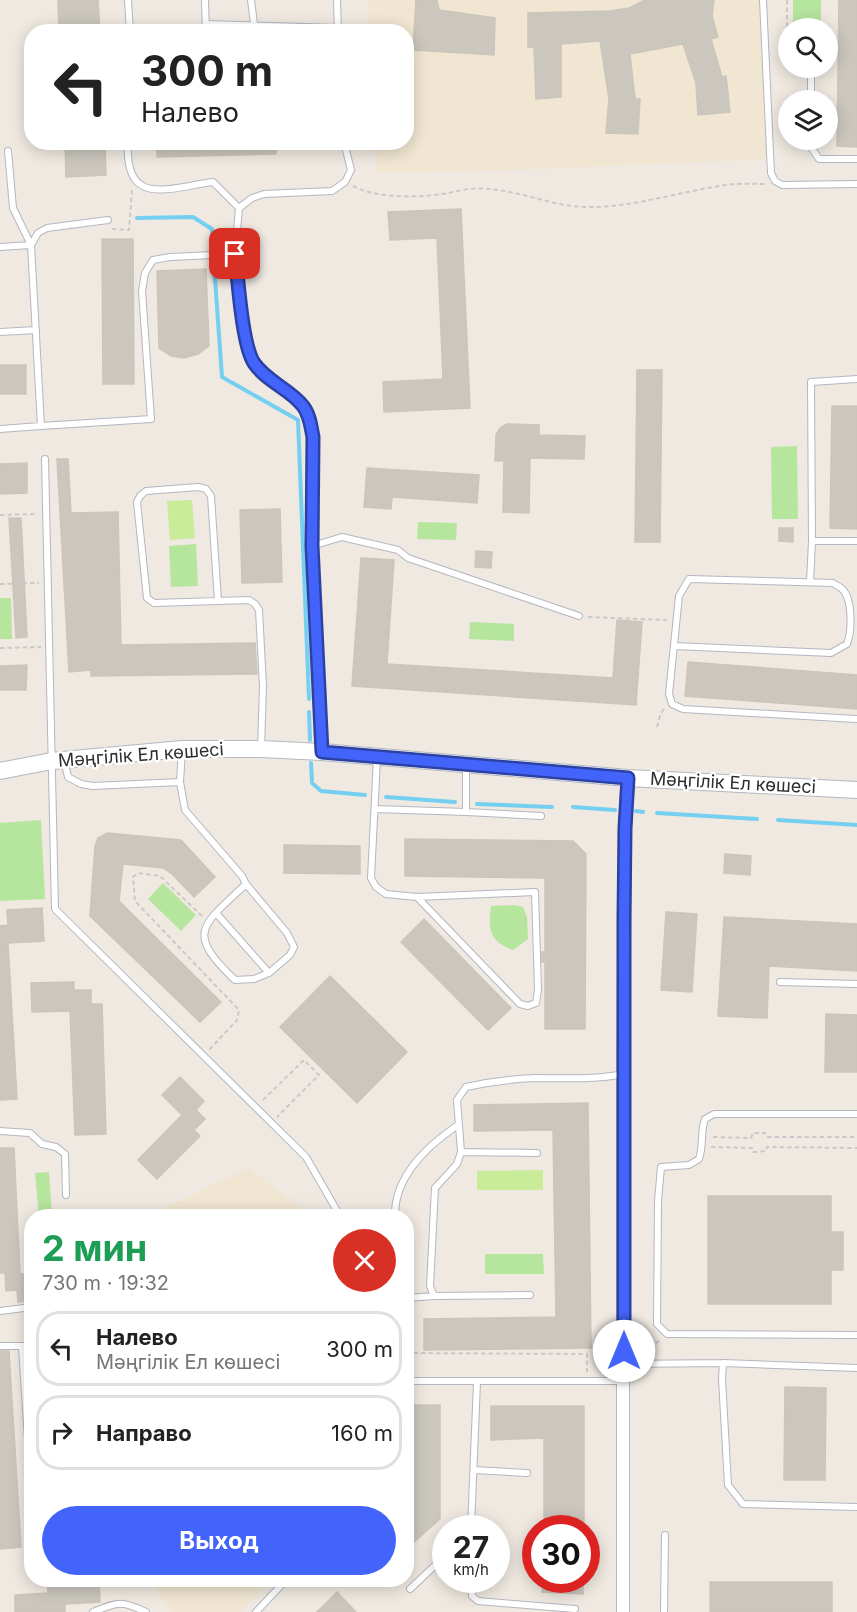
<!DOCTYPE html>
<html lang="ru">
<meta charset="utf-8">
<style>
:root{--surface:#fff;--page:#f6f6f6;--text:#222;--muted:#767676;--line:#e0e0e0;--accent:#4264fb}
body{margin:0;font-family:Inter,sans-serif;background:var(--page);color:var(--text);height:100vh;display:flex;flex-direction:column;font-size:22px;white-space:nowrap}
*{box-sizing:border-box;margin:0}
p{font-size:20px;color:var(--muted)}
.icon{flex:none;width:33px;height:33px;fill:none;stroke:currentColor;stroke-width:2;stroke-linecap:round;stroke-linejoin:round}
.map{position:relative;flex:1;overflow:hidden}
.side{position:absolute;left:24px;top:1209px;width:390px;height:378px;display:flex;flex-direction:column;background:var(--surface);border-radius:24px;box-shadow:0 3px 15px #0003}
.side>*{flex:none}
.banner{position:absolute;left:24px;top:24px;width:390px;height:126px;border-radius:24px;box-shadow:0 3px 15px #0003;background:#fff;color:var(--text);overflow:hidden}
.buttons{position:absolute;left:778px;top:18px;display:grid;gap:12px}
.buttons a{display:grid;place-items:center;width:60px;height:60px;border-radius:50%;background:var(--surface);box-shadow:0 3px 15px #0003;font-size:30px}
.speed{position:absolute;left:432px;top:1515px;display:flex;gap:12px;font-size:30px;font-weight:700;text-align:center}
.speed>*{display:grid;place-content:center;width:78px;height:78px;border-radius:50%;background:var(--surface);box-shadow:0 3px 15px #0003;line-height:1}
.speed small{font-size:15px;font-weight:400}
.speed .limit{border:9px solid #d22;background:#fff;color:#111}
.pin{position:absolute;display:grid;place-items:center;width:51px;height:51px;color:#fff;margin:-26px;border-radius:12px;box-shadow:0 3px 9px #0006}
.me{position:absolute;width:66px;margin:-33px;rotate:0deg;stroke-linejoin:round;filter:drop-shadow(0 0 4px #0008)}
.turn{display:flex;align-items:center;gap:21px;height:126px;padding:0 18px;font-size:27px}
.turn .icon{width:78px;height:78px;stroke-width:2.5}
.turn b{display:block;font-size:42px;line-height:51px}
.round{display:grid;place-items:center;flex:none;width:63px;height:63px;border-radius:32px;background:var(--page)}
.headline{display:flex;align-items:center;justify-content:space-between;height:102px;padding:0 18px}
h1{font-size:36px;font-weight:700;line-height:45px;color:#1e9e55}
.cta{display:flex;gap:12px;margin-top:auto;padding:12px 18px}
.cta a{flex:1;height:69px;border-radius:36px;background:var(--accent);color:#fff;font-size:24px;font-weight:700;line-height:69px;text-align:center}
ul{padding:0;list-style:none}
li{display:flex;align-items:center;gap:18px;height:75px;margin:0 12px 9px;padding:0 6px;border:3px solid var(--line);border-radius:24px}
li div{flex:1}
li b{display:block;font-size:22px}
li em{font-style:normal}
.map>svg:first-child{display:block}
.education{fill:#f0e6d1}
.green{fill:#b6e59e}
.pitch{fill:#c9ec9a}
.lines{fill:none;stroke-linecap:round;stroke-linejoin:round}
.stream{stroke:#75cff0;stroke-width:4}
.building{fill:#cbc7bf;stroke:#cbc5ba;stroke-width:1.5}
.lane-casing{stroke:#b4b7c1;stroke-width:8}
.street-casing{stroke:#b4b7c1;stroke-width:14}
.secondary-casing{stroke:#b4b7c1;stroke-width:18}
.path{stroke:#c9c9c9;stroke-width:2;stroke-dasharray:4.5 3;stroke-linecap:butt}
.lane{stroke:#fff;stroke-width:6}
.street{stroke:#fff;stroke-width:12}
.secondary{stroke:#fff;stroke-width:16}
.route-casing{stroke:#2b41a3;stroke-width:15}
.route{stroke:#4264fb;stroke-width:10}
.labels{text-anchor:middle;stroke-width:4.5;stroke-linejoin:round;paint-order:stroke}
.street-label{font-size:18px;fill:#2e2e2e;stroke:#fff}
</style>
<div class="map">
<svg width="857" height="1612" viewBox="0 0 857 1612">
<rect width="100%" height="100%" fill="#efe9e1"/>
<path class="education" d="M368,0h394l7,159 -255,11 -137,3 -2,-30 31,-1v-110l-37,-1z
M249,1168l61,48h-162z
M152,1580h120l-32,32h-68l-20,-27z"/>
<path class="green" d="M793,0h28v24l-28,1z
M797,446l1,73h-26l-1,-72z
M418,522l39,1 -1,17 -39,-1z
M196,544l2,42 -27,1 -2,-41z
M0,598h11l1,41h-12z
M470,622l44,2v17l-45,-2z
M41,820l4,79 -45,2v-78z
M163,883l33,32 -15,16 -33,-32z
M514,905l9,2 4,10 1,22 -15,11c-24,-9 -25,-21 -22,-44z
M49,1172l3,44h-13l-4,-43z
M485,1254h58l1,20h-59z"/>
<path class="pitch" d="M192,500l3,38 -25,2 -3,-39z
M543,1170v20h-66v-19z"/>
<g class="lines">
<path class="stream" d="M137,218l56,-1 19,12 1,15
M214,265l8,112 76,43 11,279
M309,712l1,28
M311,763l1,20 9,8 44,4
M386,797l69,5
M477,804l75,3
M573,807l42,3
M636,811l7,1
M657,813l100,6
M778,820l79,5"/>
</g>
<path class="building" d="M58,0h40l2,32h-41z
M416,0h21l2,10 56,8 -1,37 -81,-5z
M645,0h69l-2,16 6,21 -7,2 11,38 4,-1 4,36 -32,3 -2,-32 -13,-39 -53,10 5,45h5l-2,35 -32,-1 3,-34 -9,-58 -39,3v53l-25,2 -2,-52h-6v-34l81,-2 20,-3z
M839,0h18v147l-20,-1z
M65,142h40l1,33 -40,2z
M157,142h120l-1,12 -119,3z
M461,209l9,199 -86,4 -1,-30 60,-3 -6,-141 -47,2 -2,-28z
M102,239h31l1,145h-31z
M206,269l3,77 -11,8 -14,4 -13,-2 -12,-8 -2,-77z
M0,365h26v29h-26z
M637,370h25l-2,172h-25z
M832,406h25v123l-27,-1z
M507,424l32,1v10l46,1 -1,23 -54,-1 -1,55 -26,-1 1,-51h-9l1,-26 4,-7z
M57,459h11l3,54 47,-1 3,133 134,-2 2,31 -166,2v-6l-22,2z
M27,463v30l-27,1v-30z
M367,468l112,7 -2,28 -85,-6 -1,12 -27,-2z
M280,509l2,73 -40,1 -2,-73z
M9,518h12l6,119 -11,1z
M779,528h14v14l-14,-1z
M476,551l16,1 -1,16 -16,-1z
M361,558l33,2 -7,104 226,14 4,-58 25,2 -6,83 -284,-19z
M688,662l169,13v34l-172,-13z
M27,665l-1,25h-26v-24z
M107,833l74,7 34,37 -21,20 -22,-23 -9,-6 -40,-4 -4,37 102,101 -21,20 -110,-106 5,-70 3,-8z
M405,839l168,2 13,13 -1,175h-40v-67h-3v-10h3v-74l-140,-2z
M284,845l76,1v28l-76,-1z
M725,854l26,2 -1,19 -26,-2z
M42,908l2,33 -36,2 9,156 -17,1v-174l8,-1 -1,-15z
M666,912l31,2 -5,78 -31,-2z
M724,917l133,7v47l-88,-5 -2,52 -49,-2z
M424,919l87,89 -23,22 -87,-88z
M330,976l77,76 -50,51 -77,-76z
M74,982v8h17v14h11l4,130 -31,1 -5,-124 -38,1 -1,-29z
M826,1014l31,1v57h-32z
M180,1077l24,24 -8,9 9,9 -11,11 6,6 -43,43 -19,-19 44,-45 -20,-20z
M588,1103l3,245 -167,2v-31l132,-2 -3,-187 -79,1v-26z
M0,1148h14l6,126h12v27l-14,1 -1,-12 -11,1 -1,-18h-5z
M708,1196h123v36h12v38h-12v34h-123z
M0,1351h9l12,196 -21,2z
M785,1387l41,1 -1,92h-41z
M408,1405h32v114l-34,30z
M491,1406h93v122h-40v-90l-53,2z
M47,1580h52l1,22 -35,2v8h-50v-17l33,-2z
M543,1580h40v14l-41,-2z
M710,1582h122v30h-122z
M337,1592l19,20h-39z"/>
<g class="lines">
<g class="lane-casing">
<path id="lane" d="M128,0l2,32
M205,0l1,32
M251,0l4,32
M337,0l1,32
M763,0l8,173 4,8 7,4 75,-1
M206,24l132,4
M811,68v32
M811,140v7l8,12h38
M128,142c-4,66 40,46 85,40l26,26
M0,247l31,-2 7,-12 9,-5 61,-8
M0,332l36,-2
M857,379l-46,3 1,159h45
M41,426l110,-7 -9,-128 3,-18 8,-13 17,-3 65,-3
M0,429l41,-3 -10,-181 -18,-37 -5,-57
M45,459l10,450 251,248 34,59
M312,546l30,-9 56,13 10,8 171,58
M810,582l2,-41
M218,601l-7,-105 -5,-7 -8,-2 -52,4 -6,5 -3,6 10,96 7,5 95,-3 6,4 4,6 4,76 -2,63
M675,646l156,7 16,-9c5,-13 6,-47 -6,-56 -2,-2 -6,-3 -8,-5l-144,-4 -10,17 -10,98 3,10 11,5 173,10
M322,749l-10,-203 1,-109 -3,-18 -7,-13 -37,-30 -12,-14 -7,-16 -12,-92 4,-46 13,-10 12,-4 68,-3 13,-9 6,-12 -7,-28
M182,750l-2,32 5,28 57,66 4,8c-43,41 -62,48 -11,96l19,-1 15,-6 -53,-60
M377,758l-6,120 5,9 10,7 31,3 118,-5 3,98 -2,13 -8,3 -8,-2 -103,-107
M64,760l4,17 13,7 12,2 87,-4
M466,765v47l75,4
M375,809l91,3
M246,884l41,49 7,14 -4,8 -21,18
M780,982l77,2
M857,1114h-143l-9,5c-5,13 -1,26 -6,40l-10,6 -28,2 -3,34 -1,123 10,10 190,1
M0,1131l30,2 12,11 14,3 9,7 1,41
M461,1152l76,1
M65,1216v-3
M395,1216c-1,-40 32,-70 63,-91
M530,1295l-96,1 -4,-10 5,-98 22,-24 4,-12 -4,-52 9,-13c23,-5 46,-8 69,-9 29,0 59,2 88,-4
M406,1298l28,-2
M0,1311l32,-4
M32,1345l-10,1 10,156
M0,1346h22
M623,1364l100,-1
M857,1368l-134,-5 -1,16 6,106 15,19 114,3
M406,1381h217
M474,1470l53,3
M471,1528l6,-146
M472,1580v16l6,5 97,8
M410,1589l36,-34
M93,1612c25,-10 28,-12 53,0
M256,1612l30,-32
M664,1612l1,-77"/>
</g>
<g class="street-casing">
<path id="street" d="M623,1612v-538l2,-246 3,-50"/>
</g>
<g class="secondary-casing">
<path id="secondary" d="M0,771l52,-10 130,-12h79l61,3 306,26 229,12"/>
</g>
<path class="path" d="M787,0v41h2
M353,186c22,12 64,12 89,8 9,-1 18,-4 27,-5 42,-4 81,19 122,18 44,0 91,-16 135,-22 13,-2 28,-1 41,-1
M112,229l17,1 3,-40
M0,515l36,-1
M0,584l39,-1
M588,617l79,3
M0,648l41,-1
M657,727l3,-11 4,-8
M202,916l-42,-40 -22,-3 -5,4 2,24 104,109 -2,10 -28,30
M263,1100l41,-40 15,15 -42,42
M713,1137l38,1 2,-5h12l2,4h90
M711,1147l41,1 1,4 13,-1 1,-4 90,1
M643,1351l18,-11
M406,1353l181,1v18"/>
<use href="#lane" class="lane"/>
<use href="#street" class="street"/>
<use href="#secondary" class="secondary"/>
</g>
<g class="lines">
<g class="route-casing">
<path id="route" d="M235,254c3,24 7,91 19,109 13,19 36,26 49,43 7,9 8,21 10,31l-1,109 10,206 306,26 -3,50 -1,90v433"/>
</g>
<use href="#route" class="route"/>
</g>
<g class="labels">
<g class="street-label">
<text transform="translate(141 755) rotate(-4)" y="6">Мәңгілік Ел көшесі</text>
<text transform="translate(733 783) rotate(3)" y="6">Мәңгілік Ел көшесі</text>
</g>
</g>
</svg>
<div class="buttons">
<a><svg class="icon" aria-label="search" viewBox="0 0 24 24"><circle cx="10" cy="10" r="6"/><path d="M15 15l6 6"/></svg></a>
<a><svg class="icon" aria-label="layers" viewBox="0 0 24 24"><path d="M12 4l9 5-9 5-9-5zM3 14l9 5 9-5"/></svg></a>
</div>
<div class="speed"><div>27<small>km/h</small></div><div class="limit">30</div></div>
<div class="pin" style="left:235px;top:254px;background:#d93025"><svg class="icon" aria-label="arrive" viewBox="0 0 24 24"><path d="M6 21V4h12l-3 4 3 4H6"/></svg></div>
<svg class="me" style="left:624px;top:1351px" viewBox="-20 -20 40 40"><circle r="19" fill="#fff"/><path d="M0-13L10 11 0 6-10 11z" fill="#4264fb"/></svg>
<div class="banner">
<div class="turn"><svg class="icon" aria-label="left" viewBox="0 0 24 24"><path d="M17 20v-9H6M10 6l-5 5 5 5"/></svg><div><b>300 m</b>Налево</div></div>
</div>
<section class="side">
<div class="headline"><div><h1>2 мин</h1><p>730 m · 19:32</p></div><a class="round" style="background:#d93025;color:#fff"><svg class="icon" aria-label="close" viewBox="0 0 24 24"><path d="M6 6l12 12M18 6L6 18"/></svg></a></div>
<ul>
<li><svg class="icon" aria-label="left" viewBox="0 0 24 24"><path d="M17 20v-9H6M10 6l-5 5 5 5"/></svg><div><b>Налево</b><p>Мәңгілік Ел көшесі</p></div><em>300 m</em></li>
<li><svg class="icon" aria-label="right" viewBox="0 0 24 24"><path d="M7 20v-9h11M14 6l5 5-5 5"/></svg><div><b>Направо</b></div><em>160 m</em></li>
</ul>
<div class="cta"><a>Выход</a></div>
</section>
</div>
